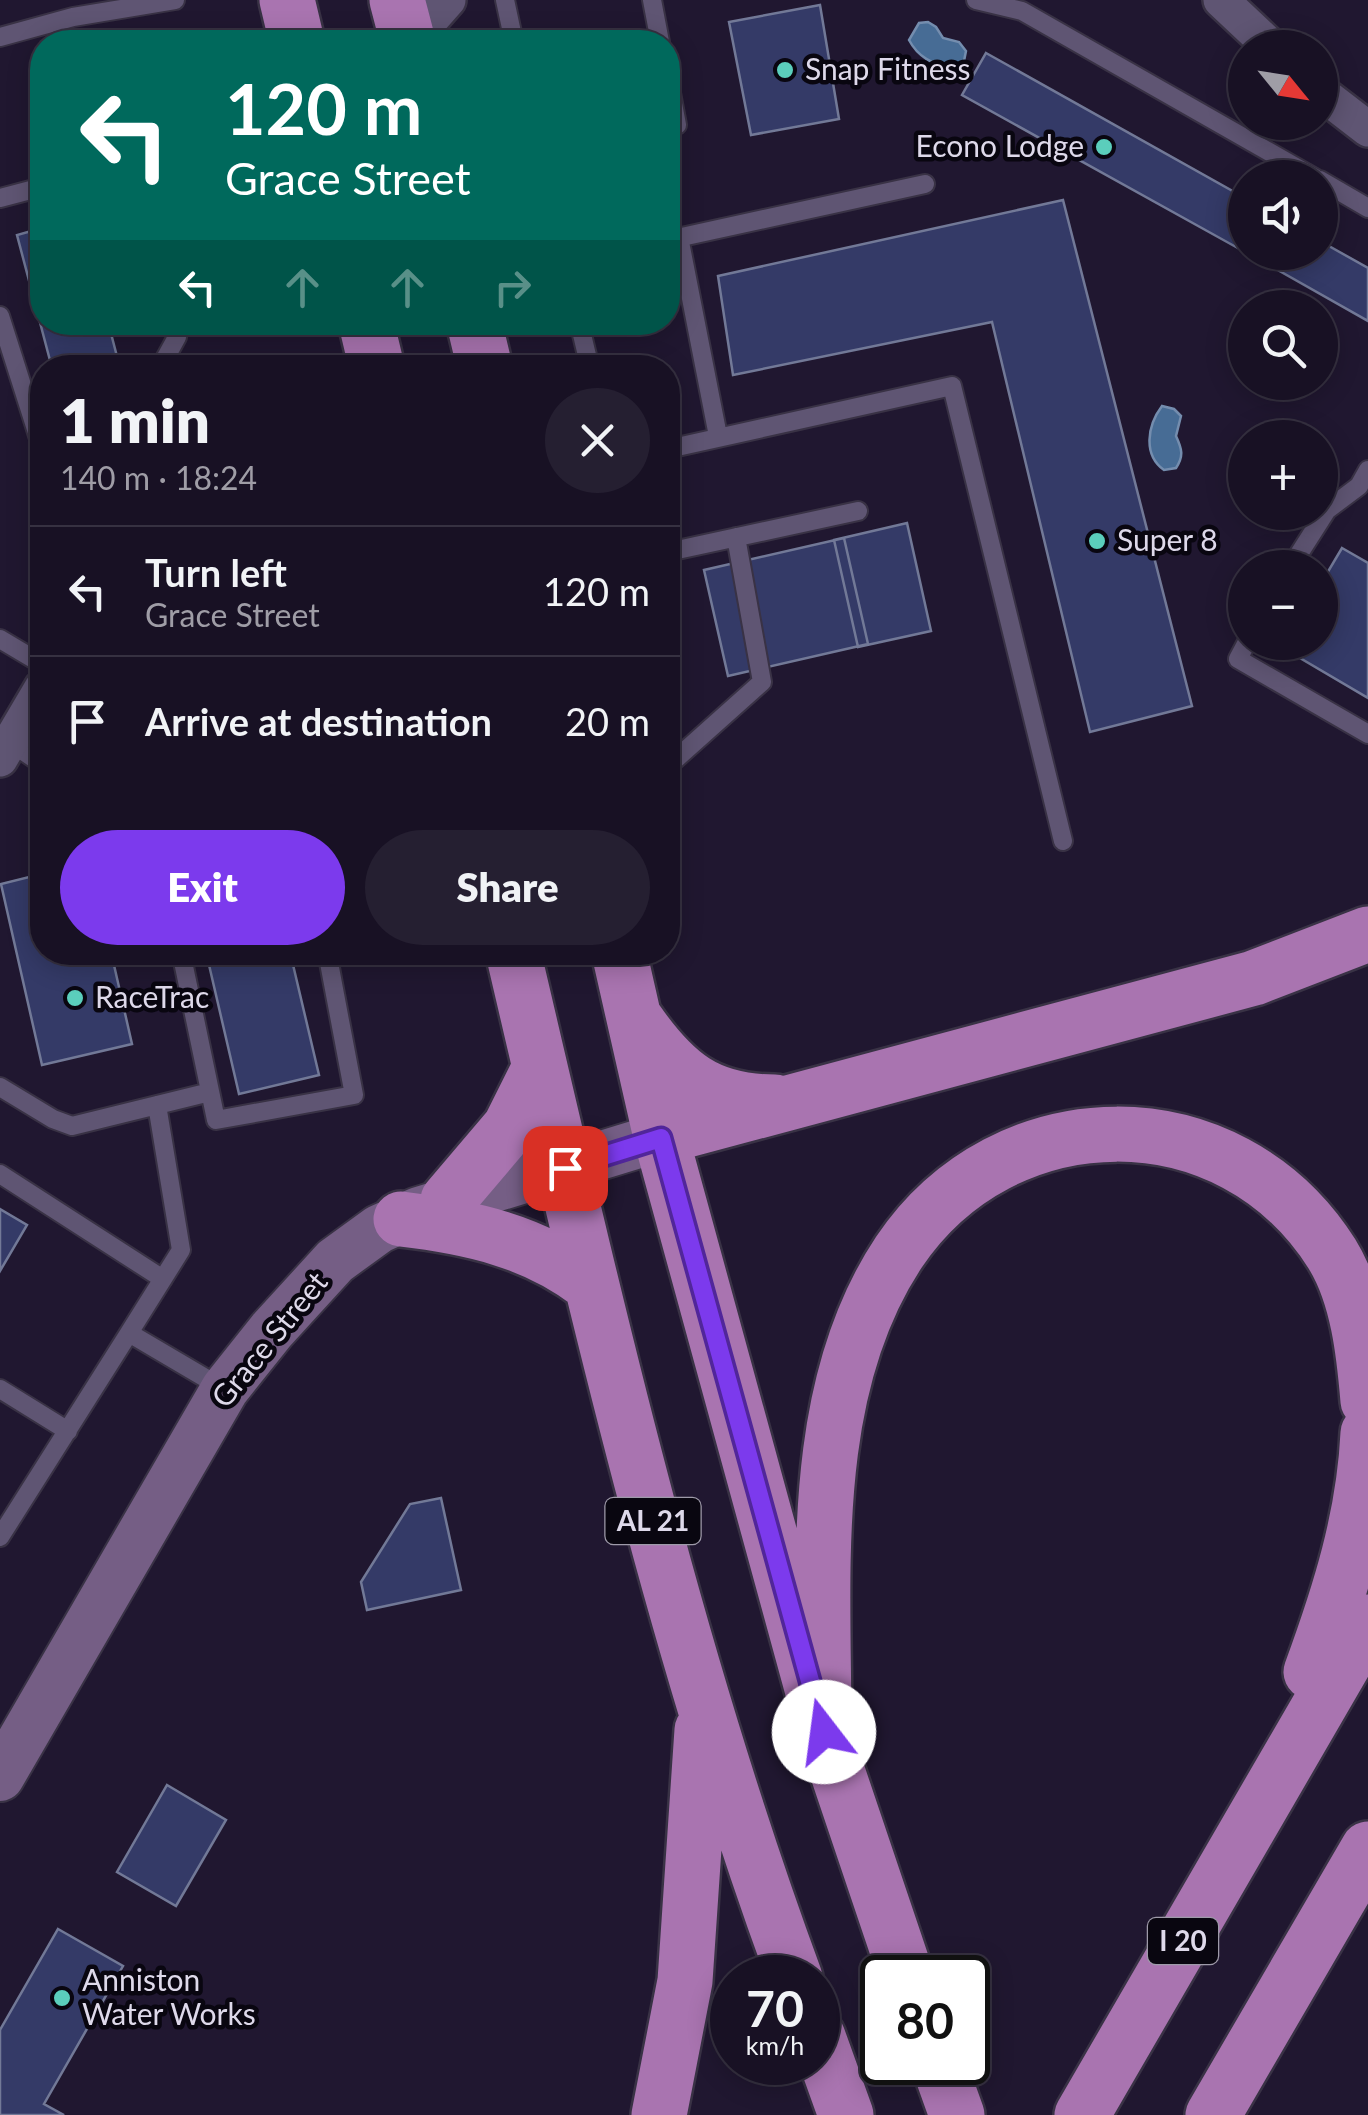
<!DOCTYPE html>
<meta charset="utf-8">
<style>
:root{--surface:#181124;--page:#251f31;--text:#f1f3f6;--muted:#9f9da6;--line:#363141;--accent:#7c3aed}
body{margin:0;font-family:Lato,sans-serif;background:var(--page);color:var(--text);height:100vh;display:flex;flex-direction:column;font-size:38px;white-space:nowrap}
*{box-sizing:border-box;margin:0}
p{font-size:32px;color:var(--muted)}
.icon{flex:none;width:55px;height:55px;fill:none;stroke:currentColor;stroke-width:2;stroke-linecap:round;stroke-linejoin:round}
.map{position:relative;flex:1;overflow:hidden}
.panel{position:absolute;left:30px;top:355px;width:650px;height:610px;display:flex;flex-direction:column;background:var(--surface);border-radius:40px;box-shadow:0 5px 25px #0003,0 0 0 2px var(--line)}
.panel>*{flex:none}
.guide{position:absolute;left:30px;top:30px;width:650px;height:305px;border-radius:40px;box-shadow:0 5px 25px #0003,0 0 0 2px var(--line);background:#00695c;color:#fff;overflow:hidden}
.needle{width:65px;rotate:120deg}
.buttons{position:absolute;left:1228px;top:30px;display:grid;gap:20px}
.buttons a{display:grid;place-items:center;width:110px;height:110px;border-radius:50%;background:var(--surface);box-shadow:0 5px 25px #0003,0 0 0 2px var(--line);font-size:50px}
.speed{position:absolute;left:710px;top:1955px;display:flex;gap:20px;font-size:50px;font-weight:700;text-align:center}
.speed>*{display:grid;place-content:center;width:130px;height:130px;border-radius:50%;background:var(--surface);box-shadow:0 5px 25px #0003,0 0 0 2px var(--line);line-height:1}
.speed small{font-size:25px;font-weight:400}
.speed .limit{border:5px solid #111;border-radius:15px;background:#fff;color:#111}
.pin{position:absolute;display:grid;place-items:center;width:85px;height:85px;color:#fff;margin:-42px;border-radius:20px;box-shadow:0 5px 15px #0006}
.me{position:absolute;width:110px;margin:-55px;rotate:345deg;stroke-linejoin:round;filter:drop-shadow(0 0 8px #0008)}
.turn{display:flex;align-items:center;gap:35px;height:210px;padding:0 30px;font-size:45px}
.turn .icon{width:130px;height:130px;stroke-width:2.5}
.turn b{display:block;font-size:70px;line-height:85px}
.lanes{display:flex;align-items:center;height:95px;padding:0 30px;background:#0003;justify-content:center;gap:50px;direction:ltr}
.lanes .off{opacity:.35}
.round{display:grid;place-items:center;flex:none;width:105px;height:105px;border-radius:52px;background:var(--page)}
.headline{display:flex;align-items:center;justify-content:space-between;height:170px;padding:0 30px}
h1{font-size:60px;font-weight:800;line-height:75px}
.button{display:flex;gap:20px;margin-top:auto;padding:20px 30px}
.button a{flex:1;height:115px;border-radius:60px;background:var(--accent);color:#fff;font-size:40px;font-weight:800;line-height:115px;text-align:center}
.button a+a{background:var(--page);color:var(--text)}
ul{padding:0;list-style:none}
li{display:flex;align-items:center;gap:30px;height:130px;padding:0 30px;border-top:2px solid var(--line)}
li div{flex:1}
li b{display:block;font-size:38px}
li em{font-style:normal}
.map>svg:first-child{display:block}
.water{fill:#476c95;stroke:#748dae;stroke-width:2.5}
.building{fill:#343a67;stroke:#727997;stroke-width:2.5}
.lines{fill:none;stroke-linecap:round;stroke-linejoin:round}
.lane-casing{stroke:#393245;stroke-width:22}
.street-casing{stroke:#393245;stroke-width:40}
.secondary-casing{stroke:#393245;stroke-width:52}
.highway-casing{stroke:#393245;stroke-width:60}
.lane{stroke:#5f5573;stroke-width:18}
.street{stroke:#5f5573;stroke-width:35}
.secondary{stroke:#755e85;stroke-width:48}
.highway{stroke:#a974b0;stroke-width:55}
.route-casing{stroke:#51269a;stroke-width:25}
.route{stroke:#7c3aed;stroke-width:18}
.poi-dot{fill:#5bcebc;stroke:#090610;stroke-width:4}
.labels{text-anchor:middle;stroke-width:9;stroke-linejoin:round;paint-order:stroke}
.shield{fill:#090610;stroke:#9e9aa9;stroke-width:2.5}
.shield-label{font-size:28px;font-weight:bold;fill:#ded9ea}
.poi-label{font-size:30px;fill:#ded9ea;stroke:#090610;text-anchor:start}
.street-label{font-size:30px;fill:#ded9ea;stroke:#090610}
</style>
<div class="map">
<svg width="1368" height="2115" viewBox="0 0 1368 2115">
<rect width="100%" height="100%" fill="#201730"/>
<path class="water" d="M928,22l8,5 7,11 16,4 7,9 -2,10 -13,7c-19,-4 -33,-11 -42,-28l10,-17z
M1162,406l12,3 7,7 -5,20c6,13 8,20 0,32l-12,2c-21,-15 -17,-44 -2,-64z"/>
<path class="building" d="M820,5l19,114 -88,16 -22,-113z
M986,53l259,145v54l-283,-157z
M1063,200l129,506 -102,26 -98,-410 -259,53 -15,-99z
M42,228v94h66l12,46h-68l-35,-133z
M1320,241l48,27v53l-122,-69h74z
M907,523l24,108 -73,16 -24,-107z
M844,538l24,106 -140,32 -24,-106z
M1342,548l26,15v135l-85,-50 3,-6h34v-57z
M41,874l1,78h69l21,92 -90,21 -41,-181z
M206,952h84l29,123 -80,19z
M0,1209l27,16 -27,46z
M441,1498l20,92 -94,20 -6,-28 49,-78z
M167,1785l59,35 -50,86 -59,-34z
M58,1929l65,37 -79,138 20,11h-64v-85z"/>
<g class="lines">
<g class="lane-casing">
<path id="lane" d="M505,0l9,42
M652,0l8,42
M976,0l46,11 293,167
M0,37l73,-20 102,-17
M668,77l9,48 -9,2
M1320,180l48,28
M0,198l42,-11
M679,237l39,199
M668,240l257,-56
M0,316l42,132
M579,322l11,46
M160,368l17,-31 -4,-15
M668,449l284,-63 111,455
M668,552l190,-41
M1290,568l37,-58 32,-24 9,-16
M0,639l42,25
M1247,642l-9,17 130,75
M10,742l32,22
M668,766l94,-84 -26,-145
M181,952l35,168 138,-25 -27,-143
M0,1087l53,32 19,7 138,-34
M0,1174l163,105
M129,1333l52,-83 -24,-145
M0,1389l68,42
M0,1537l129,-204 95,56"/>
</g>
<g class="street-casing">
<path id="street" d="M1221,0l51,48
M411,42l37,-42
M1320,92l48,37
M0,759l42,-71"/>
</g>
<g class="secondary-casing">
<path id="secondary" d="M0,1777l225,-388 47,-59 63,-69 44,-32 40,-18 242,-74"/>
</g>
<g class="highway-casing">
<path id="highway" d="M287,0l10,42
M397,0l11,42
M366,322l11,46
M474,322l11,46
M513,952c81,345 159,693 282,1026
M619,952l42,185 163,595 83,246
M637,1021c37,53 70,81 138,81
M661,1137l593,-159 114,-44
M448,1200l62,-73 30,-60
M401,1219c69,8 133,22 189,65
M1311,1672c29,-79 53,-155 57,-239
M824,1732c0,-158 -17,-342 75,-480 105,-156 331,-159 433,2 26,42 32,99 36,147
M818,2037l28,78
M938,2062l19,53
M659,2115l26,-134 17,-251
M1082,2115l286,-493
M1213,2115l155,-266"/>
</g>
<use href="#lane" class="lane"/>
<use href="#street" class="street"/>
<use href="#secondary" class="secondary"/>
<use href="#highway" class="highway"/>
</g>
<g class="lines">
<g class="route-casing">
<path id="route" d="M565,1168l96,-30 163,594"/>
</g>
<use href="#route" class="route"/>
</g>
<g class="poi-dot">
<circle cx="785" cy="70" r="10"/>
<circle cx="1104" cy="147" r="10"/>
<circle cx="1097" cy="541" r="10"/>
<circle cx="75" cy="998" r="10"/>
<circle cx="62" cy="1998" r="10"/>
</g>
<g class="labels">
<g class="shield">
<rect x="605.5" y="1498" width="95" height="46" rx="8"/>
<rect x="1148" y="1918" width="70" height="46" rx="8"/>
</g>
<g class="shield-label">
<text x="653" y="1531">AL 21</text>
<text x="1183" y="1951">I 20</text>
</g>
<g class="poi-label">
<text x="805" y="80">Snap Fitness</text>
<text x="1084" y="157" text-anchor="end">Econo Lodge</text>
<text x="1117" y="551">Super 8</text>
<text x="95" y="1008">RaceTrac</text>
<text x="82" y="1991">Anniston<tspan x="82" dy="34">Water Works</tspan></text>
</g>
<g class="street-label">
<text transform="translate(270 1340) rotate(-51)" y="10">Grace Street</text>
</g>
</g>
</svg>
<div class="buttons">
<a><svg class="needle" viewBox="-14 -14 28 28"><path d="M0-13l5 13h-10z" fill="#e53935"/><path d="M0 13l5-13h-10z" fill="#9f9da6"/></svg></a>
<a><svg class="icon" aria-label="sound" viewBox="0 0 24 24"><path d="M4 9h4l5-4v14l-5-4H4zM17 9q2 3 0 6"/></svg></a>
<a><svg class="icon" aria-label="search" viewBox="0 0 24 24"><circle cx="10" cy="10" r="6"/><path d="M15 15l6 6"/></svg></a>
<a>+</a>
<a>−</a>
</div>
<div class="speed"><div>70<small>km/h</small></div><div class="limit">80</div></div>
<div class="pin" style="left:565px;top:1168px;background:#d93025"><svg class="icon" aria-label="arrive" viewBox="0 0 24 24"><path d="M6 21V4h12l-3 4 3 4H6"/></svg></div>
<svg class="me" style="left:824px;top:1732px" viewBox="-20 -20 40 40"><circle r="19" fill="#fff"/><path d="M0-13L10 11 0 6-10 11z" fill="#7c3aed"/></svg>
<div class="guide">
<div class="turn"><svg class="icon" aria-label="left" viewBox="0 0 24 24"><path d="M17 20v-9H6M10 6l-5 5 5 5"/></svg><div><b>120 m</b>Grace Street</div></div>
<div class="lanes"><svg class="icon" aria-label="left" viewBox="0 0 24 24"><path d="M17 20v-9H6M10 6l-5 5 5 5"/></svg><svg class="icon off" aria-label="ahead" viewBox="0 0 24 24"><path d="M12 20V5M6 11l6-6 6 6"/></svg><svg class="icon off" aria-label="ahead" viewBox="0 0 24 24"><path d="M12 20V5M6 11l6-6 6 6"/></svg><svg class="icon off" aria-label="right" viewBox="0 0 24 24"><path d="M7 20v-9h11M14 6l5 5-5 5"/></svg></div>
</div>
<section class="panel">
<div class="headline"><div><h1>1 min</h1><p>140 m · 18:24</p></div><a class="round"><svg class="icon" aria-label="close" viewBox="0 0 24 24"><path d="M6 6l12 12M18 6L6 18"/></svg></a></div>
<ul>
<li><svg class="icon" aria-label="left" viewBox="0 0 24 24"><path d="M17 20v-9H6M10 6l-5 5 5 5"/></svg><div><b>Turn left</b><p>Grace Street</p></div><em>120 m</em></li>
<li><svg class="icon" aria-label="arrive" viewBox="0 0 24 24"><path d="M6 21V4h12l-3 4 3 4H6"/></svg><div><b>Arrive at destination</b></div><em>20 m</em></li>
</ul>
<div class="button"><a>Exit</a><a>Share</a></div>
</section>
</div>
